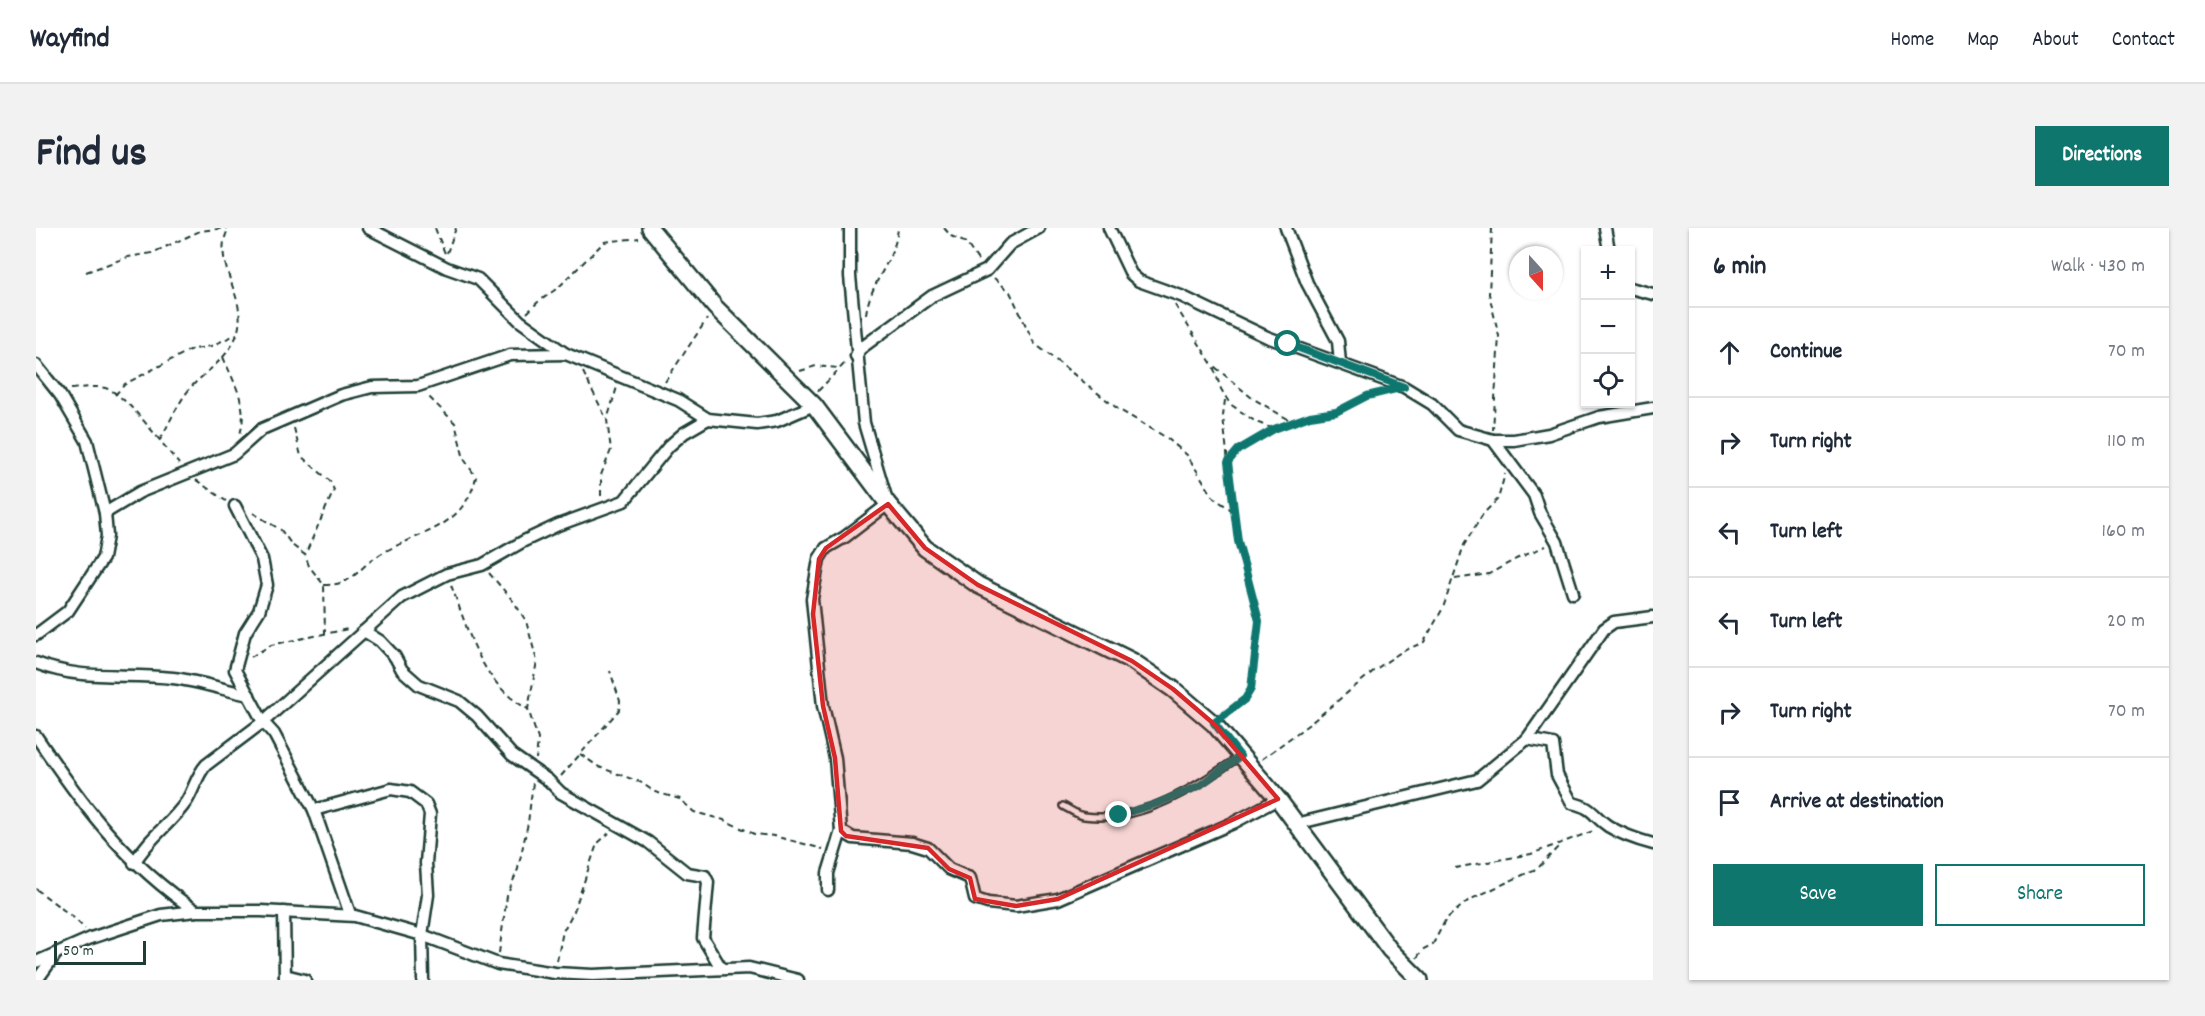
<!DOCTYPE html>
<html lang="en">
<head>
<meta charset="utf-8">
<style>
  body { margin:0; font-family:Dekko,sans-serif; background:#f2f2f3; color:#1f2937 }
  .controls { position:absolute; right:18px; top:18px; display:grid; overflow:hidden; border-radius:0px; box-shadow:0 2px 4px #0004 }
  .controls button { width:54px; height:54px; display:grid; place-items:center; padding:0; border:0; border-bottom:2px solid #e0e1e3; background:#fff; color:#1f2937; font:30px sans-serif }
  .compass { position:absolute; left:1473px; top:18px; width:54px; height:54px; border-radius:50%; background:#fff; box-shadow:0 2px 4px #0004; rotate:159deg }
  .scale { position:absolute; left:18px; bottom:15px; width:92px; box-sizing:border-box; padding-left:6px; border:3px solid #1f3d34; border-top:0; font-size:16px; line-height:21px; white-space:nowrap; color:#1f3d34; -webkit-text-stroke:4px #fff; paint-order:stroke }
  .stop { position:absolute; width:18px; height:18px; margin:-14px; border:4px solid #0f766e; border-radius:50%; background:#fff }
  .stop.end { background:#0f766e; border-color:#fff; box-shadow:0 2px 6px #0008 }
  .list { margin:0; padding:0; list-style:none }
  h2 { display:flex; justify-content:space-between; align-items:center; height:78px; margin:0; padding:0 24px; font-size:26px }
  h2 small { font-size:20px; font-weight:400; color:#747a83 }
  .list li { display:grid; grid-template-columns:39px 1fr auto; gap:18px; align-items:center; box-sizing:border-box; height:90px; padding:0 24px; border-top:2px solid #e0e1e3 }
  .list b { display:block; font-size:22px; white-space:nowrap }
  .list em { font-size:20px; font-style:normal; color:#747a83 }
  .actions { display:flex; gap:12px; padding:18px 24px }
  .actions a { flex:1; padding:14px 0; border:2px solid #0f766e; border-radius:0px; text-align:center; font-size:21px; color:#0f766e }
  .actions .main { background:#0f766e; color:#fff }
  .icon { flex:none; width:33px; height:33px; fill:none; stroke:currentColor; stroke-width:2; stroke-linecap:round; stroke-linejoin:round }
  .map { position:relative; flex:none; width:1617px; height:752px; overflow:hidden; border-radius:0px }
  header { display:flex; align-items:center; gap:36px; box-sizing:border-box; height:84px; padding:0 30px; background:#fff; border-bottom:2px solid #e0e1e3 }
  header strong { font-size:28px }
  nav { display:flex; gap:33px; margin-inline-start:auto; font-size:21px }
  .intro { display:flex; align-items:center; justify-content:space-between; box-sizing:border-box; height:144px; padding:0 36px }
  h1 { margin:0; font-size:42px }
  .button { padding:15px 27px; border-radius:0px; background:#0f766e; color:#fff; font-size:21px; font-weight:700 }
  main { display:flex; gap:36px; padding:0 36px }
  aside { flex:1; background:#fff; border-radius:0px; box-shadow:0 2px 4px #0004 }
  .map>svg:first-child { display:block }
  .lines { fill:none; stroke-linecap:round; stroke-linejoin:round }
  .lane-casing { stroke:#1f3d34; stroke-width:10 }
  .street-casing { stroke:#1f3d34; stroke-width:15 }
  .secondary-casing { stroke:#1f3d34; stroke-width:20 }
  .path { stroke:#1f3d34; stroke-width:2; stroke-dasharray:6 4.5; stroke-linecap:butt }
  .lane { stroke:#fff; stroke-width:5 }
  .street { stroke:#fff; stroke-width:10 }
  .secondary { stroke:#fff; stroke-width:15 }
  .route { stroke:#0f766e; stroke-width:8 }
  .marked { fill:#d62828; fill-opacity:0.2; stroke:#d62828; stroke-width:4.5; stroke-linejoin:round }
</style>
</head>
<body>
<header>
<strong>Wayfind</strong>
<nav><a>Home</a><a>Map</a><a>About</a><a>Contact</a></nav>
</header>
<div class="intro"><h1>Find us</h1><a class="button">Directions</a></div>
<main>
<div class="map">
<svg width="1617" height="752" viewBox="0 0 1617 752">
  <rect width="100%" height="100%" fill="#fff"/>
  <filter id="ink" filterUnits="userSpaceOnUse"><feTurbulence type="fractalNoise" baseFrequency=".0167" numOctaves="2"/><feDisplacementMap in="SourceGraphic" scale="12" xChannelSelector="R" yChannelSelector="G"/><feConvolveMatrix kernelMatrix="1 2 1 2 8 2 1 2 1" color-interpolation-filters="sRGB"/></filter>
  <g filter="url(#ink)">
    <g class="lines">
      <defs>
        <path id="lane" d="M1027 578C1033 581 1041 587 1048 588 1104 596 1160 559 1203 529"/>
        <g id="street">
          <path d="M332 0 411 40 442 51 484 93 530 126 642 172 672 191 721 196 741 193 778 177"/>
          <path d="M1073 0 1095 46 1103 53 1145 68 1231 109 1368 159 1396 176 1422 202 1457 212H1478L1513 206 1563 189 1617 180"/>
          <path d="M1250 0 1271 55 1302 113 1304 135"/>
          <path d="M1569 0 1573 22"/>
          <path d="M1594 60 1617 66"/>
          <path d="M820 128 824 121 896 68 951 42 974 16 1003 0"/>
          <path d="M0 137 24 167 51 213 69 285 71 308 67 330 32 383 0 407"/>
          <path d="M1457 212 1498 267 1504 285 1521 314 1537 365"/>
          <path d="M199 278 226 331 231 357 223 383 209 405 199 442 227 494 238 506 278 582 314 686"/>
          <path d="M69 285 104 264 198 226 226 201 305 167 336 159 382 158 474 127 530 126"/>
          <path d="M328 403 344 413 359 429 366 442 383 457 423 473 441 488 476 527 512 552 525 565 612 614 651 645 669 648 672 654 667 710 685 740"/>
          <path d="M0 435C48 454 88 444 137 450 162 453 188 462 213 467"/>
          <path d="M0 508C47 578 89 635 160 683"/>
          <path d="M1491 511 1517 516 1521 547 1536 575C1558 580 1556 587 1572 598 1585 606 1602 612 1617 616"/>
          <path d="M278 582 355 561 374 564 390 576 394 586 390 635 392 667 386 707 387 752"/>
          <path d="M1260 596 1441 552 1491 511 1568 401 1578 394 1617 389"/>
          <path d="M805 603 817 610 876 615 892 620 913 641 934 650 939 671 952 675 980 678 1022 671 1197 595 1242 571"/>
          <path d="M98 635C114 608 135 596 150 574 158 562 160 548 170 537L227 494 366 369 411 346 446 337 488 313 522 297 588 273 633 218 648 205 672 191"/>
          <path d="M792 662V645L805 603 799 530 787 478 776 371 783 331 790 320 809 309 852 276 828 195 814 48V0"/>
          <path d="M248 684 249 752"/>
          <path d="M0 734 55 710 125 687 160 683H225L319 688 386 707 462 736 519 745 557 747 713 740 762 752"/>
          <path d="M249 747 269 752"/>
          <path d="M1 752 19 727"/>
        </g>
        <path id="secondary" d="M614 0 679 79 778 177 852 276 889 320 942 357 1096 433 1137 461 1178 496 1242 571 1354 722 1384 752"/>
      </defs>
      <!-- lane casing -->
      <use href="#lane" class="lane-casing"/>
      <!-- street casing -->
      <use href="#street" class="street-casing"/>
      <!-- secondary casing -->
      <use href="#secondary" class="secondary-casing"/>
      <!-- path -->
      <g class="path">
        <path d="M399 0 410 28"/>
        <path d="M908 0 915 8 930 15 944 35"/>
        <path d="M1456 0 1453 66 1463 108 1457 202"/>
        <path d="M411 25 420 0"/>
        <path d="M50 44 92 29 116 25 164 3 191 0"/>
        <path d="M958 50 974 64 998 115 1082 181 1131 210 1151 227 1178 270 1197 283"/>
        <path d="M1139 77 1177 138 1185 161 1194 176 1220 194 1238 201 1274 188 1300 184 1331 168 1348 164"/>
        <path d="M491 85 502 74 523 59 568 14 603 10"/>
        <path d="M830 86C834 54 859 33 862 0"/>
        <path d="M187 129C198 155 213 178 204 206"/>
        <path d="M1179 139 1216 170 1257 194"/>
        <path d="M764 143 780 138 802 140"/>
        <path d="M547 144 570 190"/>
        <path d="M629 154 671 91"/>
        <path d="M35 161C46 160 61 157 72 161 92 169 128 218 143 236"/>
        <path d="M782 163 811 133"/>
        <path d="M79 167 89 156 154 122 175 118 201 106"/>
        <path d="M1189 172 1187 188 1192 235"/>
        <path d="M258 200 265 228 294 253 298 262 269 327"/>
        <path d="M124 212C134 194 143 172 157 157 173 141 194 128 201 106 214 69 173 35 193 0"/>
        <path d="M160 252 190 273"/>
        <path d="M565 268V247L575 222 571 192 581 159"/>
        <path d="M217 285 245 302 256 317 269 327 273 338 288 357 289 405"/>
        <path d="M453 345 478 374 490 393 501 433 492 481 502 511 500 531"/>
        <path d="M1419 351 1453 346 1480 331 1510 318"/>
        <path d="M288 357C319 357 320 341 343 327 380 304 428 302 440 249L428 231 419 195 391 167"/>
        <path d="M415 357C433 403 444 455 492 481"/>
        <path d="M215 429 235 417 312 401"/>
        <path d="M1187 488 1209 471 1216 461 1223 393 1202 313 1192 235 1202 222 1238 201"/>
        <path d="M544 526 563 539 604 554 619 564 644 571 658 584 688 592 718 606 738 608 787 621"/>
        <path d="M1226 531 1276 494 1340 441 1365 424 1388 414 1407 380 1428 317 1447 286 1462 271 1469 246"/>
        <path d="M525 548 583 482 584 473 574 443"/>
        <path d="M1419 640 1495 626 1560 602"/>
        <path d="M0 661 38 690 49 701"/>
        <path d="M463 725 471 668 482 641 492 595 497 554"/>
        <path d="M1381 730 1386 722 1397 716 1410 691 1433 672 1502 640 1524 617"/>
        <path d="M521 733 527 703 538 683 561 616 573 605"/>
      </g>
      <!-- lane -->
      <use href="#lane" class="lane"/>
      <!-- street -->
      <use href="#street" class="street"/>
      <!-- secondary -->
      <use href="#secondary" class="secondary"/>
    </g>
  </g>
  <g class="lines" filter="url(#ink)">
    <!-- route -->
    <path class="route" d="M1083 587 1120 576 1163 558 1204 528 1178 495 1209 471 1215 461 1223 393 1202 313 1192 234 1202 222 1238 201 1274 188 1300 184 1331 168 1368 159 1252 116"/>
  </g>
  <!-- marked area -->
  <path class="marked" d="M852 276 889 320 942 357 1096 433 1137 461 1178 496 1242 571 1022 671 980 678 939 671 934 650 913 641 892 620 810 608 805 603 799 530 787 478 777 386 783 331 790 320Z"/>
</svg>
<div class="controls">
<button>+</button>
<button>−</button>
<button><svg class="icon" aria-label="locate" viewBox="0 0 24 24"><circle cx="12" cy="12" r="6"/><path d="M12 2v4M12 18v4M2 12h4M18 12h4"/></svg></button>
</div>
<svg class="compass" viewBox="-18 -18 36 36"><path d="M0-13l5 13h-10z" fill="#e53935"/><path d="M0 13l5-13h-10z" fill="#747a83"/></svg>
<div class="scale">50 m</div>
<div class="stop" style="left:1252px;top:116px"></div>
<div class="stop end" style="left:1083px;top:587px"></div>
</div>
<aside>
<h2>6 min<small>Walk · 430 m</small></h2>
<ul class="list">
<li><svg class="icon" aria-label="ahead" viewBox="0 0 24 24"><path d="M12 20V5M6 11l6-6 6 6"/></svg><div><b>Continue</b></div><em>70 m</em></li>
<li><svg class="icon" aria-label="right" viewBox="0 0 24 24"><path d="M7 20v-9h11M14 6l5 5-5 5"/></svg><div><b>Turn right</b></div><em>110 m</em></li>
<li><svg class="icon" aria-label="left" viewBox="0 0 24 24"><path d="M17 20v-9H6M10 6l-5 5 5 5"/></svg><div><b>Turn left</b></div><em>160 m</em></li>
<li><svg class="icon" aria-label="left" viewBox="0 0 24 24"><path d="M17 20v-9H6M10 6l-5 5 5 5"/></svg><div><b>Turn left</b></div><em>20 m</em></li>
<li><svg class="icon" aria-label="right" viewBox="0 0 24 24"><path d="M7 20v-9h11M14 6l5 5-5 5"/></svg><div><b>Turn right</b></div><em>70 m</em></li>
<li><svg class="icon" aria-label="arrive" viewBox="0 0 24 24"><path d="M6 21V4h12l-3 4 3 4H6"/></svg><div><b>Arrive at destination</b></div></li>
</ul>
<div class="actions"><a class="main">Save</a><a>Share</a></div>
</aside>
</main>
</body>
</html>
